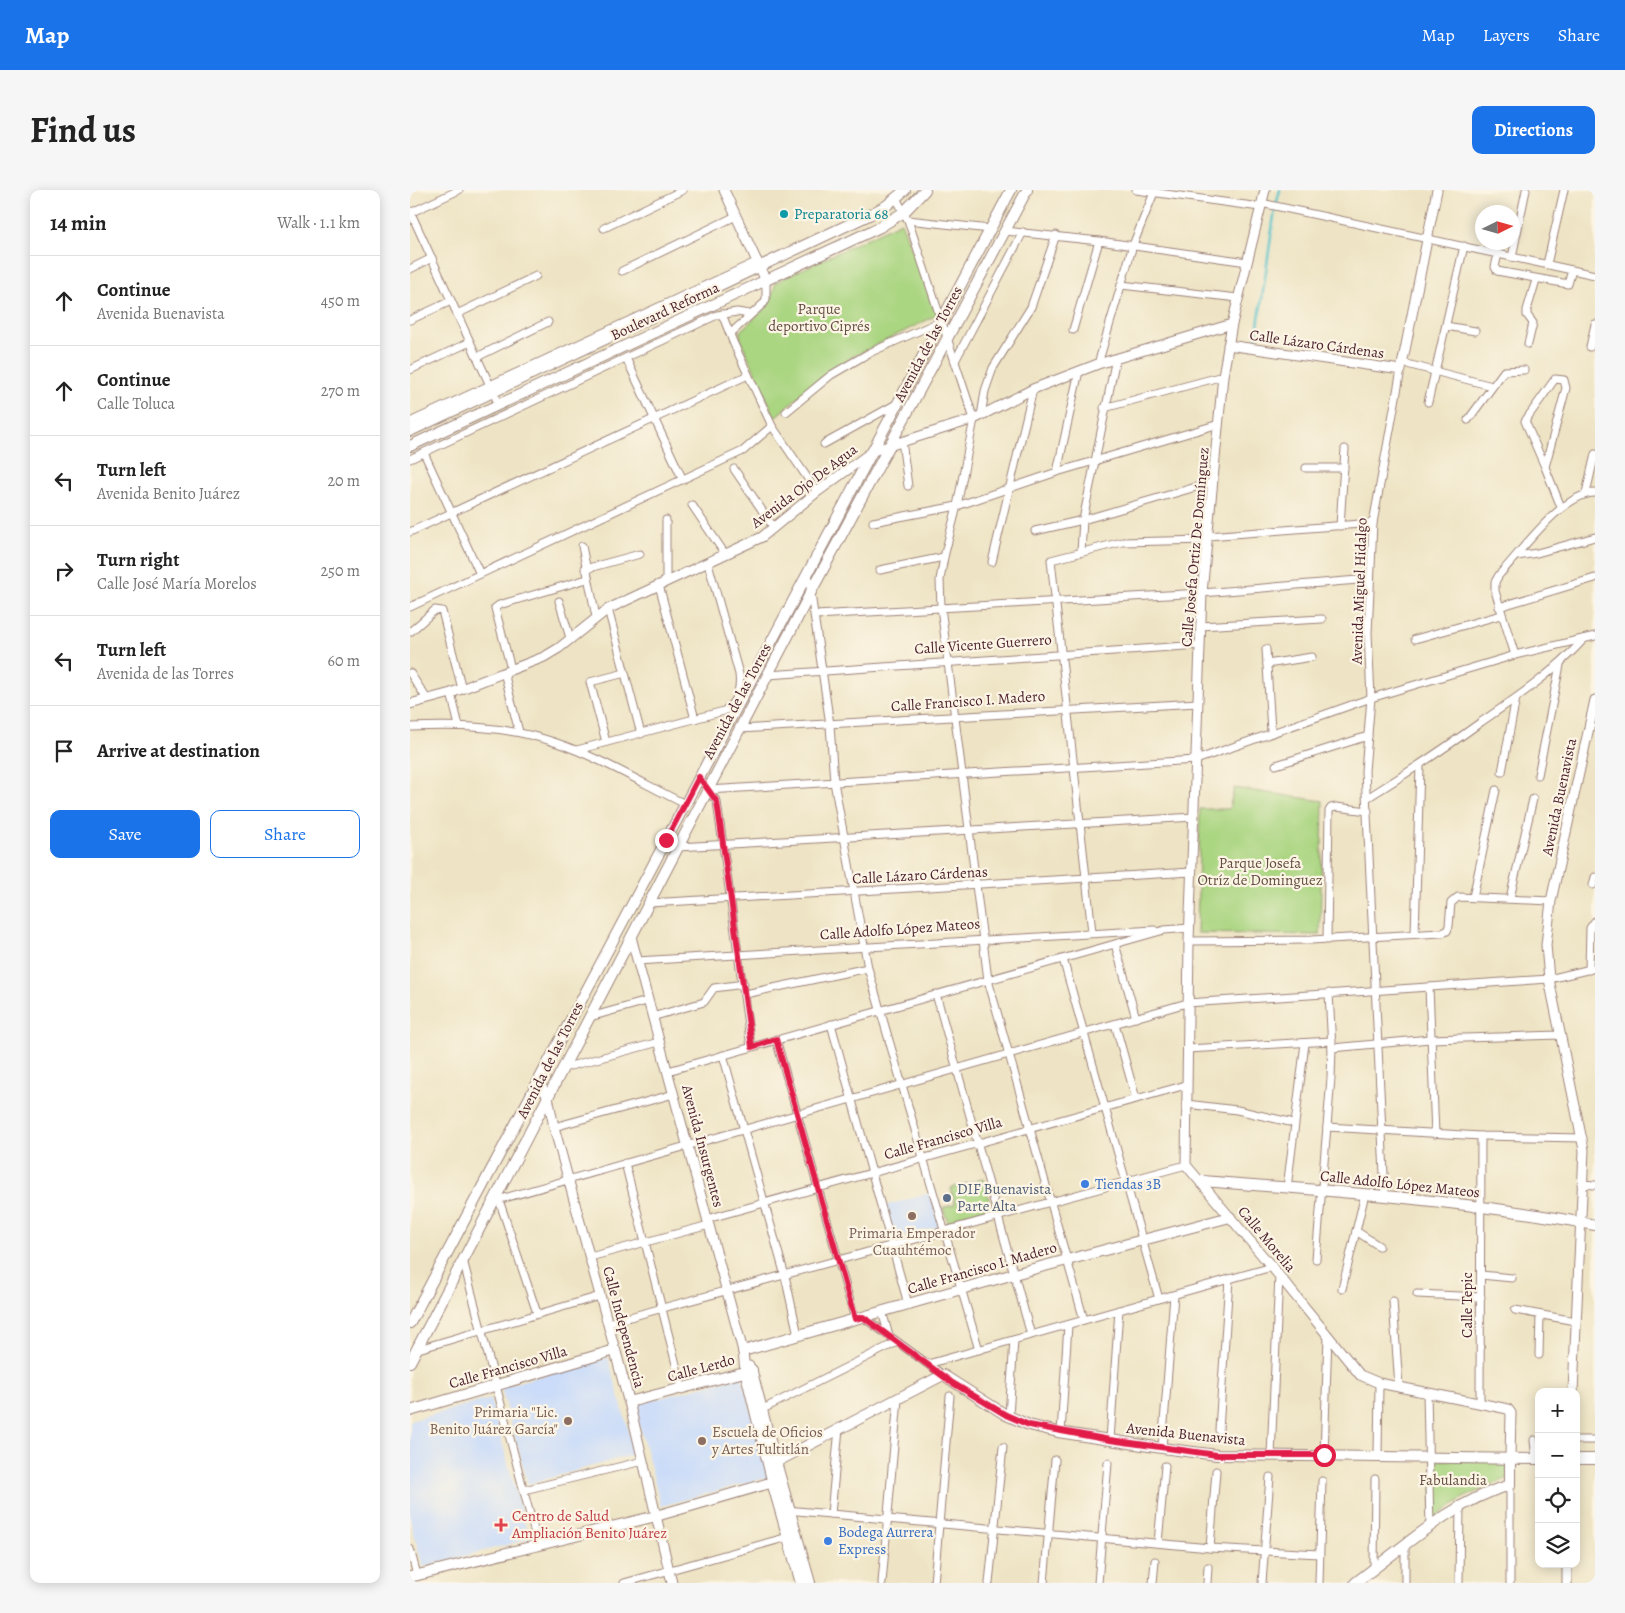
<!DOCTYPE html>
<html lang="en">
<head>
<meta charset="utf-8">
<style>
  body { margin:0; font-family:Alegreya,serif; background:#f6f6f6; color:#222 }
  .controls { position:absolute; right:15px; bottom:15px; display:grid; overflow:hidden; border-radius:10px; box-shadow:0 2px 12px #0003 }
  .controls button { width:45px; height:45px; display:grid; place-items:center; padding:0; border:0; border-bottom:1px solid #e0e0e0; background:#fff; color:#222; font:25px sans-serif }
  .compass { position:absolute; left:1065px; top:15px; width:45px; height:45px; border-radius:50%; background:#fff; box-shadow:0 2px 12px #0003; rotate:85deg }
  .stop { position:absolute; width:15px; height:15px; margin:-11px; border:4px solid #e11d48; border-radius:50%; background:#fff }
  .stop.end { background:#e11d48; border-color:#fff; box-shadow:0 1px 5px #0008 }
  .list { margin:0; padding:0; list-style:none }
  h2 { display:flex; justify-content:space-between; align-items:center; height:65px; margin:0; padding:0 20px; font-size:21px }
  h2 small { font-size:16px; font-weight:400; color:#767676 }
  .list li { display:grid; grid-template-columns:32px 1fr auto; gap:15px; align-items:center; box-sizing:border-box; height:90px; padding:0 20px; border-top:1px solid #e0e0e0 }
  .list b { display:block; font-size:19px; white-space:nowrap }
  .list p { margin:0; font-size:16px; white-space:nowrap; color:#767676 }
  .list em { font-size:16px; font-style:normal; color:#767676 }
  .actions { display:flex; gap:10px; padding:15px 20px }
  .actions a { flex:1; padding:11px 0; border:1px solid #1a73e8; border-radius:10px; text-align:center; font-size:18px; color:#1a73e8 }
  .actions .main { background:#1a73e8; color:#fff }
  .icon { flex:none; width:28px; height:28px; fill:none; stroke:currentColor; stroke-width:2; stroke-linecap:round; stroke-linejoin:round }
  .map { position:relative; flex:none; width:1185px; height:1393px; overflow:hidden; border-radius:10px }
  header { display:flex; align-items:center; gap:30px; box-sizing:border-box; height:70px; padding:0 25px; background:#1a73e8; color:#fff }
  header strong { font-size:24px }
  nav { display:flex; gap:28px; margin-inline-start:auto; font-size:18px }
  .intro { display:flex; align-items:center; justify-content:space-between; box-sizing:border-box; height:120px; padding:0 30px }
  h1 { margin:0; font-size:35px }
  .button { padding:12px 22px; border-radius:10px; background:#1a73e8; color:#fff; font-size:18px; font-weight:700 }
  main { display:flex; gap:30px; padding:0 30px }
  aside { flex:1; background:#fff; border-radius:10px; box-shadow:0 2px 12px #0003 }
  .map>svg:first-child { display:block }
  .built { fill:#cadcf9 }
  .green { fill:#aad581; stroke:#7a7a56 }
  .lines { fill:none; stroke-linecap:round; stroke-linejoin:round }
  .stream { stroke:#56c3cb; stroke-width:2.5 }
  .minor-casing { stroke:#9c8278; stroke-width:9 }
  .tertiary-casing { stroke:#9c8278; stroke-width:11 }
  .secondary-casing { stroke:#9c8278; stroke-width:12 }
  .minor { stroke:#fff; stroke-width:7 }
  .tertiary { stroke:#fff; stroke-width:9 }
  .secondary { stroke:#fff; stroke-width:10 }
  .route { stroke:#e11d48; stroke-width:6 }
  .culture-dot { fill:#0f9aa8; stroke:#fcf5e5; stroke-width:2 }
  .shop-dot { fill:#3f7fe0; stroke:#fcf5e5; stroke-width:2 }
  .service-dot { fill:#5c6f8a; stroke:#fcf5e5; stroke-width:2 }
  .education-dot { fill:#8d6e63; stroke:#fcf5e5; stroke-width:2 }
  .health-dot { fill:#e0444e; stroke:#fcf5e5; stroke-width:2 }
  .labels { text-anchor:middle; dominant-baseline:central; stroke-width:4.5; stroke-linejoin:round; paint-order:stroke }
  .culture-label { font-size:15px; fill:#0d838f; stroke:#fcf5e5; text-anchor:start }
  .park-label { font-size:15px; fill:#624c40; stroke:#fcf5e5 }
  .street-label { font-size:15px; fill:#4a1f2b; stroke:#fcf5e5 }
  .shop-label { font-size:15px; fill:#366cbe; stroke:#fcf5e5; text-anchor:start }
  .service-label { font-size:15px; fill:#4e5e75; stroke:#fcf5e5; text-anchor:start }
  .education-label { font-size:15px; fill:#785e54; stroke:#fcf5e5 }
  .health-label { font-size:15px; fill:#be3a42; stroke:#fcf5e5; text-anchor:start }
</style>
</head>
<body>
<header>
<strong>Map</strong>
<nav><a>Map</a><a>Layers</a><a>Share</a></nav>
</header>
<div class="intro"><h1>Find us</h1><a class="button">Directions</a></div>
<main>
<aside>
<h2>14 min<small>Walk · 1.1 km</small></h2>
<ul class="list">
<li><svg class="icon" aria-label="ahead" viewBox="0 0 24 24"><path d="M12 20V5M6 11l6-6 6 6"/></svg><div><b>Continue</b><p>Avenida Buenavista</p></div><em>450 m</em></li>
<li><svg class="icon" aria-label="ahead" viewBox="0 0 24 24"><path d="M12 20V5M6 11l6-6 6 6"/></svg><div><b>Continue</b><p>Calle Toluca</p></div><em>270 m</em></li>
<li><svg class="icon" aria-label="left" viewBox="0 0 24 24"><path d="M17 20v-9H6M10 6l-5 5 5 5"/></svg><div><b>Turn left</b><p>Avenida Benito Juárez</p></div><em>20 m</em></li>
<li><svg class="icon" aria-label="right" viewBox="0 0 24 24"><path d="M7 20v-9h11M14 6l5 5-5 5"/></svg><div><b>Turn right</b><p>Calle José María Morelos</p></div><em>250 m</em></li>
<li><svg class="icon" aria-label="left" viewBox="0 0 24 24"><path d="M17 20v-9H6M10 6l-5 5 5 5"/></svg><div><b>Turn left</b><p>Avenida de las Torres</p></div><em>60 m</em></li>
<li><svg class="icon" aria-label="arrive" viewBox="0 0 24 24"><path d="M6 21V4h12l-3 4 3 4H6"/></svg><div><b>Arrive at destination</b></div></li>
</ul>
<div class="actions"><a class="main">Save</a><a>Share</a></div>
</aside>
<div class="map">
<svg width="1185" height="1393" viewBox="0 0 1185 1393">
  <rect width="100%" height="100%" fill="#fcf5e5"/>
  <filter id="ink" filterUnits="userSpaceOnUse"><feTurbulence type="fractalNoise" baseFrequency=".02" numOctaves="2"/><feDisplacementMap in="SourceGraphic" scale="10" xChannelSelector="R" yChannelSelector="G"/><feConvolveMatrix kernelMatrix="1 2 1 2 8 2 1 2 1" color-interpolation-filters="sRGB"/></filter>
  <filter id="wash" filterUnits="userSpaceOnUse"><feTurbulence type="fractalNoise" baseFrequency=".0096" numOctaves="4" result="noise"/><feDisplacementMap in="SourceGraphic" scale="20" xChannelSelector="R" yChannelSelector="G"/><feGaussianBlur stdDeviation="1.12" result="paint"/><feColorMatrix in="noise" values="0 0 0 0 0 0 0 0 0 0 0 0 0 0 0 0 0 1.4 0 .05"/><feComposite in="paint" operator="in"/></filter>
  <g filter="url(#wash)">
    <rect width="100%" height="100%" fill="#eee4c5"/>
    <!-- built -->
    <g class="built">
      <path d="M521 1003 530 1036 484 1048 475 1016Z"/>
      <path d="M198 1167 225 1264 118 1294 91 1197Z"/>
      <path d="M332 1186 359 1287 251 1316 224 1215Z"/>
      <path d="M80 1209 119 1349 13 1377 0 1328V1231Z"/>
    </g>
    <!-- green -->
    <g class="green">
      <path d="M491 32 527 125 442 167 414 185 365 227 330 148V141L359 115 366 92Z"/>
      <path d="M824 598 913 611 910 745 787 743 790 619H819Z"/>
      <path d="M573 989 582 1021 539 1034 533 1018 545 1014 541 998Z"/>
      <path d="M1023 1270H1098V1288L1053 1308 1022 1330Z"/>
    </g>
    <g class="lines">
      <!-- stream -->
      <path class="stream" d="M846 150 865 19 870 0"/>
    </g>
  </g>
  <g filter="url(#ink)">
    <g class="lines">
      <defs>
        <g id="minor">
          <path d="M726 0 850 17"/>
          <path d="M486 8 498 30 564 229 547 316 534 367 530 390 531 417 578 790 674 1130"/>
          <path d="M851 13 1185 85"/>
          <path d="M0 21 89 215"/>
          <path d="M0 23 49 0"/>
          <path d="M498 30 580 39"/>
          <path d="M194 38 273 0"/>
          <path d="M596 41 689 51 837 72"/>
          <path d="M1088 64 1085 77 1087 81 1158 94 1162 80"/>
          <path d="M1102 67 1116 0"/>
          <path d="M1137 74 1154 0"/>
          <path d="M0 79 22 68"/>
          <path d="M212 81 326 26"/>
          <path d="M711 95 828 108"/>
          <path d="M47 124 126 86"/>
          <path d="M312 124 323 152 362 236 407 302"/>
          <path d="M0 130 41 111"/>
          <path d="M1036 136 1065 141"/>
          <path d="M663 140 689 51"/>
          <path d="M321 143 354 113 356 109V91"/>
          <path d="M1118 154 1123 133 1117 125V120L1126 90"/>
          <path d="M1180 157 1185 134"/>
          <path d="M67 167 138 132"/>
          <path d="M216 168 273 290"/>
          <path d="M545 171 613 42"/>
          <path d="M993 173 1082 196"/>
          <path d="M688 174 723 55 745 0"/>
          <path d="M0 180 60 152"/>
          <path d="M1018 212 1054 56"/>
          <path d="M694 218 813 186"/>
          <path d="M376 222 421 185 459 163 531 131"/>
          <path d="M571 226 575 201 583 178 621 117 646 45"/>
          <path d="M1058 230 1094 181 1114 180"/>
          <path d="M0 232 348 71"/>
          <path d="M492 251 498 296"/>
          <path d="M414 254 488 213"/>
          <path d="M14 263 70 384"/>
          <path d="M0 269 307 125 327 122 339 124"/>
          <path d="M1135 277 1115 231 1145 189 1154 190 1156 198 1135 277 1151 317"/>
          <path d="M896 278H934"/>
          <path d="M324 279 364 338"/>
          <path d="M647 282 669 181"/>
          <path d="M1176 303 1185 264"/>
          <path d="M282 315 315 364"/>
          <path d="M256 330V390"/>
          <path d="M463 332 547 316 647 282 809 234"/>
          <path d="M930 336 935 259"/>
          <path d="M625 341 673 330 803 292"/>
          <path d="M0 342 338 185"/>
          <path d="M798 346 963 333"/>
          <path d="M172 356 186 427"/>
          <path d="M671 362 673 330 706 168"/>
          <path d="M1107 366 1127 363 1185 347"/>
          <path d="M582 372 623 199"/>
          <path d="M175 379 230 364"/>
          <path d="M470 380 534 367"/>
          <path d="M398 383 420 535 424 592 458 778 569 1160"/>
          <path d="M249 395 285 529"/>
          <path d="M149 411 160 448"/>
          <path d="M0 417 333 261 362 236"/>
          <path d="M1089 417 1185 388"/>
          <path d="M198 419 231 544"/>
          <path d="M406 425 792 403 960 389"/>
          <path d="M791 436 912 429"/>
          <path d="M0 442 25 420 32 421 52 499"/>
          <path d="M1005 449 1091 425"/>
          <path d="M856 459 861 541"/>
          <path d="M1105 465 1085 401V392L1089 385C1111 362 1152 303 1185 303"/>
          <path d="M857 474 902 467"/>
          <path d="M101 479 85 418 89 415 177 389"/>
          <path d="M94 482 109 542"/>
          <path d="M0 483 17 509"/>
          <path d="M358 485 790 455"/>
          <path d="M41 503 49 536"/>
          <path d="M0 537C48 535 97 536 144 552 189 567 232 593 275 614"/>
          <path d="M330 539 788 513"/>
          <path d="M196 552 180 492 215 483"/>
          <path d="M167 560 314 521C327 512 331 499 329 484L298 373"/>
          <path d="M866 575 958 546"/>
          <path d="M1092 582 1106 508"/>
          <path d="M1128 585 1150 475"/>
          <path d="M289 587 307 612 341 857"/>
          <path d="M298 600 786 570 961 508 1105 465 1185 446"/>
          <path d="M957 608C996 584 1034 559 1071 532 1108 507 1144 482 1174 449"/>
          <path d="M268 657 785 627"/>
          <path d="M1183 695 1185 687"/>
          <path d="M1063 707 1086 600"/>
          <path d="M1100 708 1123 609"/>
          <path d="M239 713 782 682"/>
          <path d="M682 742 641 370 712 352 797 350"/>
          <path d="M1005 744 1010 576"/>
          <path d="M917 750 919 621 921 618 926 617 958 621"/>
          <path d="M779 751 901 750 1032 743 1037 741 1039 736 1041 713 1048 707 1141 711"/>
          <path d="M705 754 726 828"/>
          <path d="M653 769 749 1109"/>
          <path d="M227 771 744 740"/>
          <path d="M1179 780 1180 738 1185 731"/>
          <path d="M1019 797 1025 944"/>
          <path d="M335 804 458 778"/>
          <path d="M526 804 621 1145"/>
          <path d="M180 827 237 811"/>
          <path d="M242 827 294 812 304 798 334 794"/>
          <path d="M421 834 498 1114"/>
          <path d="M705 834 726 909"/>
          <path d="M366 849 445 1129"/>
          <path d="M922 858 1020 849 1151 845"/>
          <path d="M777 859 922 851"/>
          <path d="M313 865 375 1086 388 1145"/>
          <path d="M153 878 249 852"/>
          <path d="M258 881 754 740 780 738"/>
          <path d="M776 914 827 920 884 933"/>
          <path d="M144 937 264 904"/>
          <path d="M917 937 1071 946 1173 948"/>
          <path d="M215 973 272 1198"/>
          <path d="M1171 994 1185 995"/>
          <path d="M877 998 895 853"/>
          <path d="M975 1006 955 581 961 508 958 443 963 333 991 180"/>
          <path d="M89 1010 127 1123"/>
          <path d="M84 1011 777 813 1139 789 1185 778"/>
          <path d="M297 1029 776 895"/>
          <path d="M946 1041 969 1056"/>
          <path d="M180 1067 299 1035"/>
          <path d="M906 1069 921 888 922 858 919 803"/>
          <path d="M53 1070 128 1355"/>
          <path d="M1071 1085 1102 1088"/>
          <path d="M932 1099 955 1004"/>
          <path d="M1007 1104 1071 1107"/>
          <path d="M983 1111 989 1197"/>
          <path d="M1105 1120 1165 1131"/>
          <path d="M472 1121 479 1146"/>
          <path d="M453 1127 533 1185"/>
          <path d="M198 1133 776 975"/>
          <path d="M5 1160 190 1106"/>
          <path d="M1129 1165 1130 1125"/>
          <path d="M518 1174 862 1077"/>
          <path d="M1017 1202 1020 1338"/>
          <path d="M1070 1213 1071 946"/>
          <path d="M351 1220 487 1152"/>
          <path d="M599 1226 604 1150"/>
          <path d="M809 1240 819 1089"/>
          <path d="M651 1243 658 1135"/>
          <path d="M700 1250 709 1120"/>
          <path d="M1124 1250 1126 1269"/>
          <path d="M1166 1250H1185"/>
          <path d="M752 1258 764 1105"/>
          <path d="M914 1265 918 1146"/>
          <path d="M861 1266 869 1085"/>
          <path d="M968 1266 969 1193"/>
          <path d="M114 1300 233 1271"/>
          <path d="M376 1320 800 1358 909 1364"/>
          <path d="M421 1324 429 1238"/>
          <path d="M748 1353 755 1276"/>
          <path d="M800 1358 806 1281"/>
          <path d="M0 1359 7 1385"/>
          <path d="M964 1379 965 1289"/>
          <path d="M214 1393 378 1347"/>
          <path d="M472 1393 488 1209"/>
          <path d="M524 1393 540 1206"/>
          <path d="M579 1393 593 1257"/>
          <path d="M634 1393 645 1270"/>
          <path d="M688 1393 698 1273"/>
          <path d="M743 1393 745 1371"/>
          <path d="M797 1393 798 1377"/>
          <path d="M852 1393 860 1287"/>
          <path d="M909 1393 912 1291"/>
          <path d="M995 1393V1356"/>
          <path d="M1049 1393 1050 1315"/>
          <path d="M1100 1393V1295"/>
        </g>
        <g id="tertiary">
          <path d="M314 0 356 91"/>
          <path d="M855 0 822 134 813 186 792 403 779 751 776 975 862 1077 950 1185 969 1193 1098 1219 1101 1223 1100 1268"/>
          <path d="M818 155 991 180 1027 0"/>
          <path d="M0 514 41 503 134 467 149 458 198 419 352 347 407 302 463 261 564 229 623 199 688 174 822 134"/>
          <path d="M221 747 333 1161 335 1182 362 1292"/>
          <path d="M128 891 138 907 144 937 205 1160"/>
          <path d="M339 1176 342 1180 366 1272"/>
          <path d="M1163 1202 1174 960 1139 789 1136 755 1141 711 1185 510"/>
          <path d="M219 1212 262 1393"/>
          <path d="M1157 1393V1374"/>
        </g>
        <g id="secondary">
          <path d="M0 241 459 25 476 16 495 0"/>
          <path d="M0 256 470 37 494 22 515 0"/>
          <path d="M791 991C922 1001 1055 1010 1185 1035"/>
          <path d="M0 1133 601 0"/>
          <path d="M333 1161 604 1084 820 1027"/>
          <path d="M0 1172 402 400 617 0"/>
          <path d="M0 1221 205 1160 219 1212 342 1180"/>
          <path d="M1166 1269H1185"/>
          <path d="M362 1292 391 1393"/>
          <path d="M0 1387 246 1326 370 1290"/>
          <path d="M400 1393 366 1272 533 1185 596 1225 619 1235 648 1242 752 1258 807 1265 1129 1269"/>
          <path d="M945 1393C994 1357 1041 1312 1100 1295V1268"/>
        </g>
      </defs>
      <!-- minor casing -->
      <use href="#minor" class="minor-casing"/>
      <!-- tertiary casing -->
      <use href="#tertiary" class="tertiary-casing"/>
      <!-- secondary casing -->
      <use href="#secondary" class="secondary-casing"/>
      <!-- minor -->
      <use href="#minor" class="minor"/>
      <!-- tertiary -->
      <use href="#tertiary" class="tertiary"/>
      <!-- secondary -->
      <use href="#secondary" class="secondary"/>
    </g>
  </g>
  <g class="lines" filter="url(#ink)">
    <!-- route -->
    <path class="route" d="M256 650 289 587 307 612 342 857 366 849 445 1129 453 1127 541 1192 596 1225 619 1235 700 1250 807 1265H914"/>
  </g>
  <!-- markers -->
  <circle class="culture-dot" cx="374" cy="24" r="5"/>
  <g class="shop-dot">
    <circle cx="675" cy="994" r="5"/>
    <circle cx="418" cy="1351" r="5"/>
  </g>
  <circle class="service-dot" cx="537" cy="1008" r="5"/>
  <g class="education-dot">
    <circle cx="502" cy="1026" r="5"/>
    <circle cx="158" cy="1231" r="5"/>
    <circle cx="292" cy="1251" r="5"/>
  </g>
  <path class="health-dot" d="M88.5 1327.5h5v5h5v5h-5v5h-5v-5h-5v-5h5z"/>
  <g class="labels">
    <!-- culture labels -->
    <g class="culture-label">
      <text x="384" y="24">Preparatoria 68</text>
    </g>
    <!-- park labels -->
    <g class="park-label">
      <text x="409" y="119">Parque<tspan x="409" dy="17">deportivo Ciprés</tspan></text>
      <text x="850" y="673">Parque Josefa<tspan x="850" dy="17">Otríz de Dominguez</tspan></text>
      <text x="1043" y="1290">Fabulandia</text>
    </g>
    <!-- street labels -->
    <g class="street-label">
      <text transform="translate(255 121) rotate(-25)">Boulevard Reforma</text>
      <text transform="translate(518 154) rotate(-62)">Avenida de las Torres</text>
      <text transform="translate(907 154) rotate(8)">Calle Lázaro Cárdenas</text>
      <text transform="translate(394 296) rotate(-37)">Avenida Ojo De Agua</text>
      <text transform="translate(785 357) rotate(-85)">Calle Josefa Ortiz De Domínguez</text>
      <text transform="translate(949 401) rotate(-88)">Avenida Miguel Hidalgo</text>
      <text transform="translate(573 454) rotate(-4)">Calle Vicente Guerrero</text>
      <text transform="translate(327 511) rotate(-62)">Avenida de las Torres</text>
      <text transform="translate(558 511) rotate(-4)">Calle Francisco I. Madero</text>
      <text transform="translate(1149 607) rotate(-78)">Avenida Buenavista</text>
      <text transform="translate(510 685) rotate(-3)">Calle Lázaro Cárdenas</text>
      <text transform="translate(490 739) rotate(-4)">Calle Adolfo López Mateos</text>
      <text transform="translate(140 870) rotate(-63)">Avenida de las Torres</text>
      <text transform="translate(533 948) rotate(-16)">Calle Francisco Villa</text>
      <text transform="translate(293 956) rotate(75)">Avenida Insurgentes</text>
      <text transform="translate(990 994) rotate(6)">Calle Adolfo López Mateos</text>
      <text transform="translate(857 1049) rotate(50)">Calle Morelia</text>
      <text transform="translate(572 1078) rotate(-16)">Calle Francisco I. Madero</text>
      <text transform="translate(1057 1115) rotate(-90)">Calle Tepic</text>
      <text transform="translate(214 1137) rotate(75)">Calle Independencia</text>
      <text transform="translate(98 1177) rotate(-16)">Calle Francisco Villa</text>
      <text transform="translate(291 1178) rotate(-15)">Calle Lerdo</text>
      <text transform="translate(776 1244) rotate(6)">Avenida Buenavista</text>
    </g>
    <!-- shop labels -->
    <g class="shop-label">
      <text x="685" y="994">Tiendas 3B</text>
      <text x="428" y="1342">Bodega Aurrera<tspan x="428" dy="17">Express</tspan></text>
    </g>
    <!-- service labels -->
    <g class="service-label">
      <text x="547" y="999">DIF Buenavista<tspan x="547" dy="17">Parte Alta</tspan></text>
    </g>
    <!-- education labels -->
    <g class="education-label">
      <text x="502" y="1043">Primaria Emperador<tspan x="502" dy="17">Cuauhtémoc</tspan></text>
      <text x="148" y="1222" text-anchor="end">Primaria "Lic.<tspan x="148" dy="17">Benito Juárez García"</tspan></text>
      <text x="302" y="1242" text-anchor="start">Escuela de Oficios<tspan x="302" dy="17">y Artes Tultitlán</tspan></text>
    </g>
    <!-- health labels -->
    <g class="health-label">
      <text x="102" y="1326">Centro de Salud<tspan x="102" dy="17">Ampliación Benito Juárez</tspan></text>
    </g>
  </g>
</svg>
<div class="controls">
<button>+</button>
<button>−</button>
<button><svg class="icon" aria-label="locate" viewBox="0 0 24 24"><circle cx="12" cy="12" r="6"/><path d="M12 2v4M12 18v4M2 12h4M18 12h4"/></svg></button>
<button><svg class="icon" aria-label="layers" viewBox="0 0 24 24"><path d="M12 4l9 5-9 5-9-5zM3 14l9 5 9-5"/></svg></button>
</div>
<svg class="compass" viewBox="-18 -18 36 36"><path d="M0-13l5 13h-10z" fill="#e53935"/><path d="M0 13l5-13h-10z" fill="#767676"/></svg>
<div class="stop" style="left:914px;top:1265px"></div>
<div class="stop end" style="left:256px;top:650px"></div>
</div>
</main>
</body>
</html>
